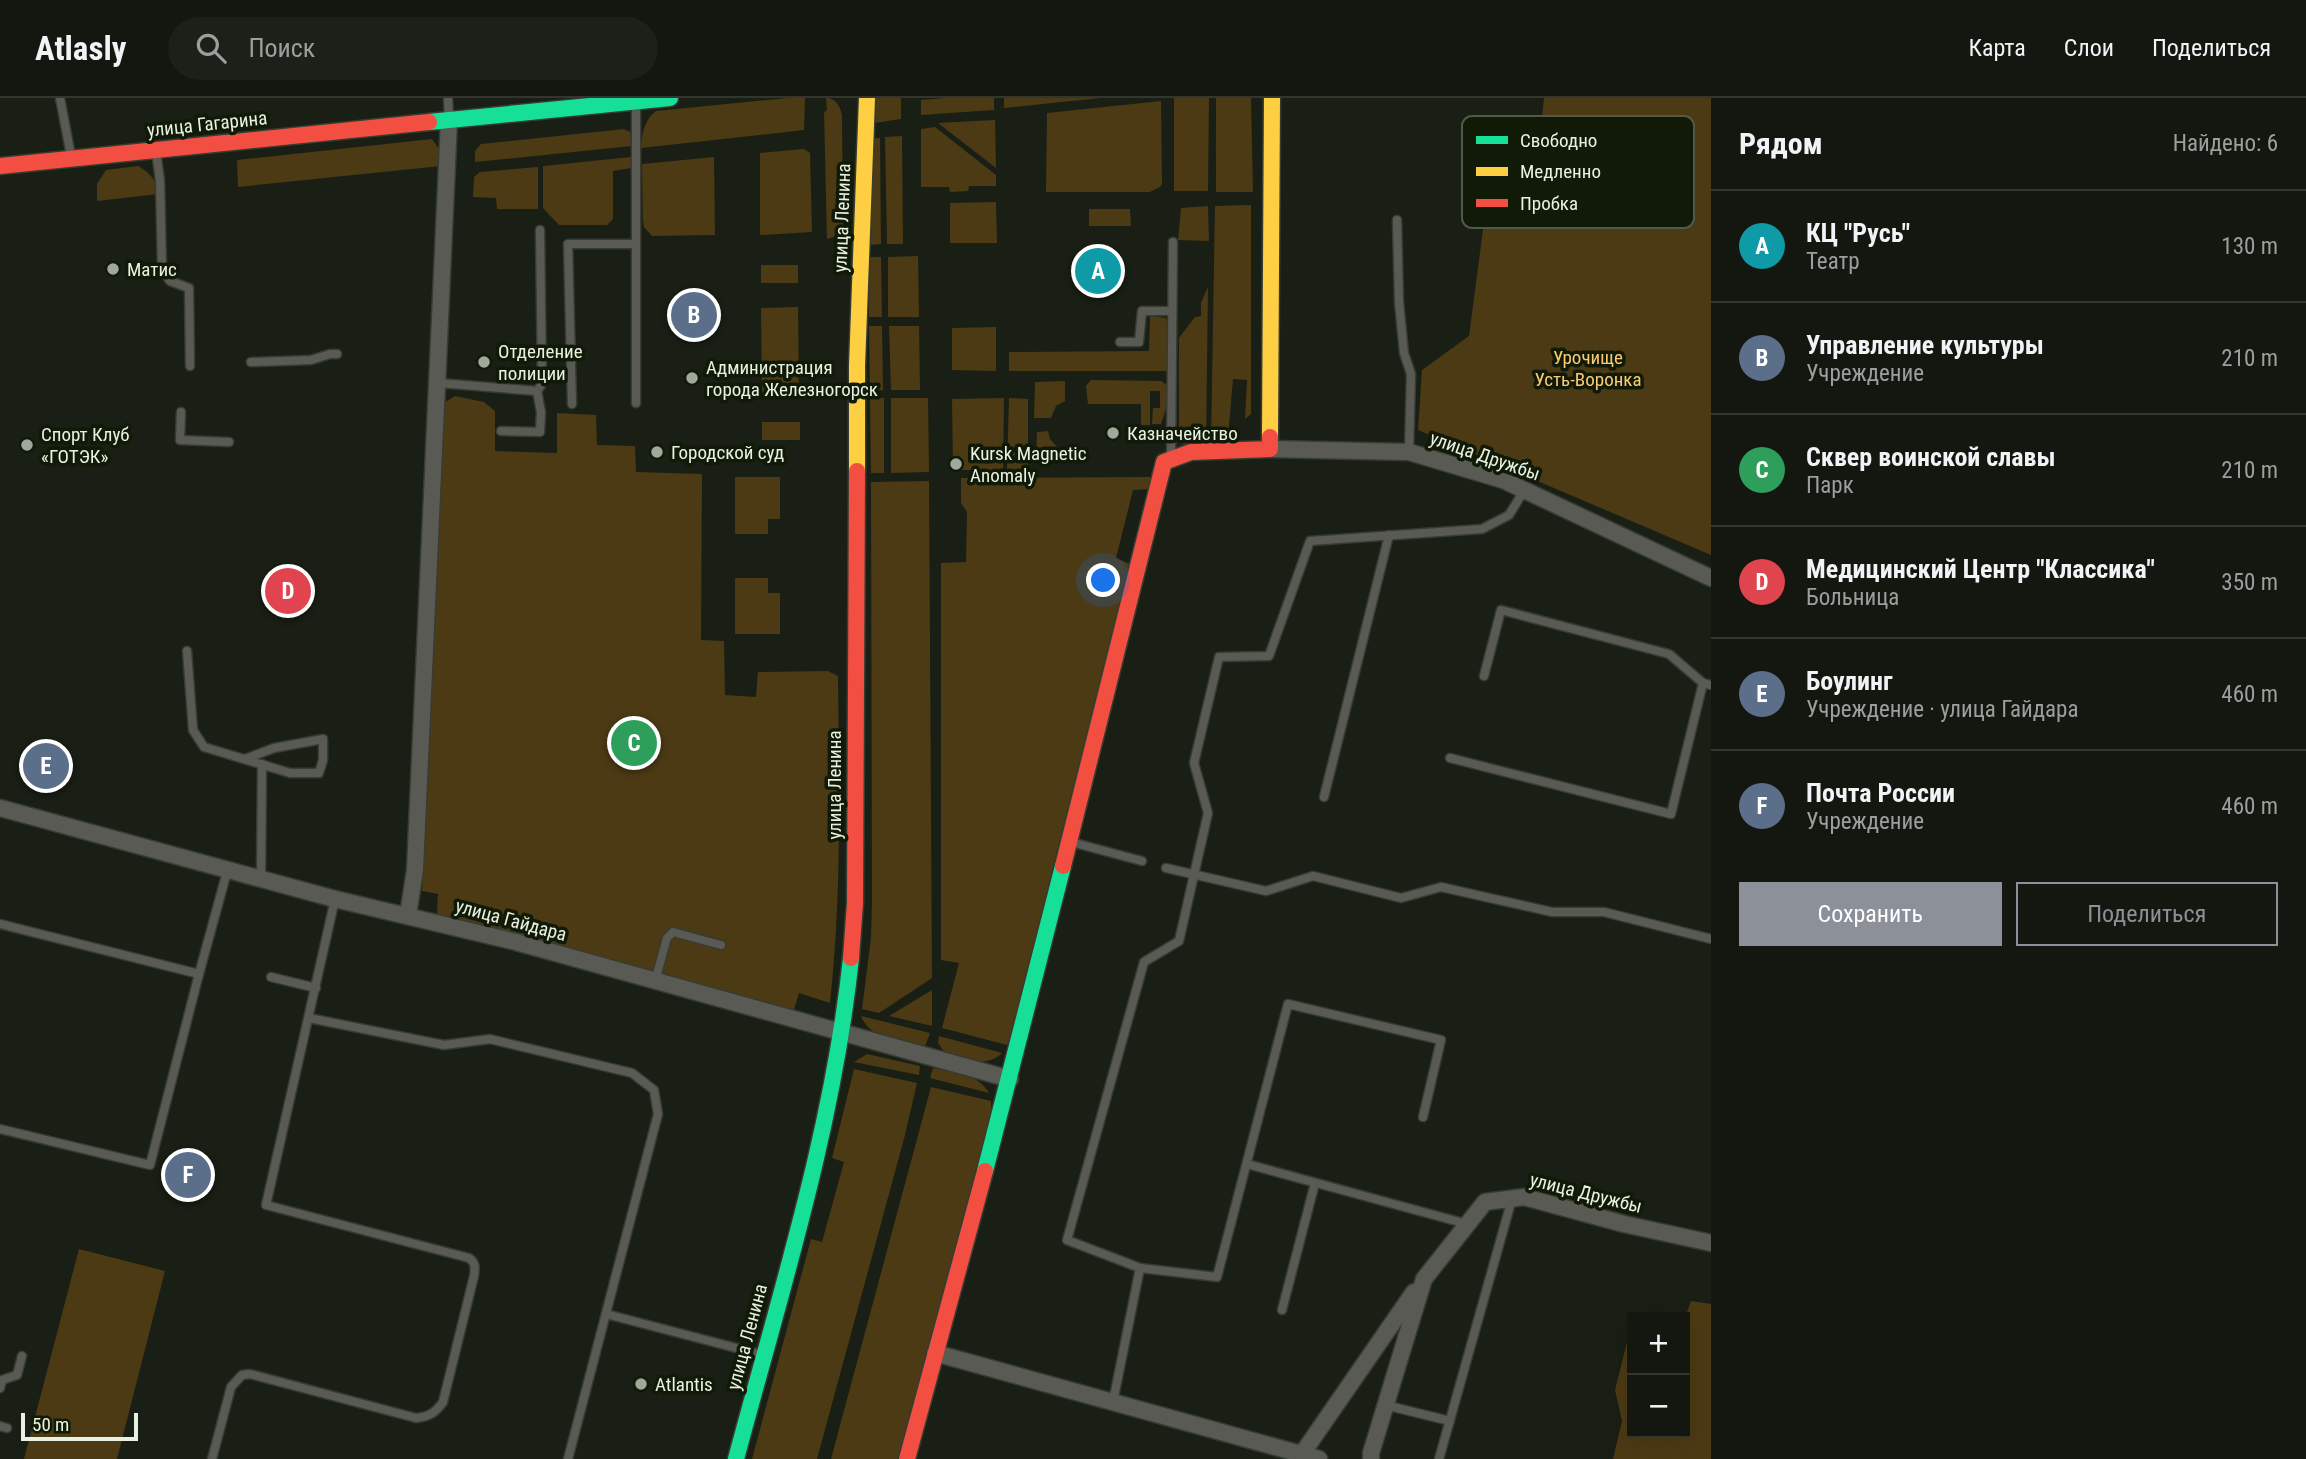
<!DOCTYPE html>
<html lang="ru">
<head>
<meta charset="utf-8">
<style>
  body { margin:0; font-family:"Roboto Condensed",sans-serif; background:#1c2018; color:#f1f3f6 }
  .controls { position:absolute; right:21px; bottom:21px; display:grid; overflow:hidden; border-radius:0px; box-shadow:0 7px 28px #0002 }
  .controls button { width:63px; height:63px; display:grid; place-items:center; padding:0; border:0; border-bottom:2px solid #32362f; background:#13170f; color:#f1f3f6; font:35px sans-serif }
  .scale { position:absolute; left:21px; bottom:18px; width:117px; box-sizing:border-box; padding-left:7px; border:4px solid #e9f1e3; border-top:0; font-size:19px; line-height:24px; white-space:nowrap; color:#e9f1e3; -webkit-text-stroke:5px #101a07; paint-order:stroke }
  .you { position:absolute; left:1104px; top:483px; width:24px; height:24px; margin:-18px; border:5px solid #fff; border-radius:50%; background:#1a73e8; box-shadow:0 0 0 10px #1a73e833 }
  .badge { display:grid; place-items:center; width:46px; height:46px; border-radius:50%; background:#8c9099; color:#fff; font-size:23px; font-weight:700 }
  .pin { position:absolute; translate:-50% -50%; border:4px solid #fff; box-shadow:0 2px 7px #0006 }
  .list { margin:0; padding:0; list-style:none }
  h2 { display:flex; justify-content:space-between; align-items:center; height:91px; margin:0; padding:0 28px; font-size:30px }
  h2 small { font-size:23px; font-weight:400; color:#9d9f9e }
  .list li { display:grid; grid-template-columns:46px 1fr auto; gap:21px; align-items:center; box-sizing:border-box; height:112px; padding:0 28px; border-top:2px solid #32362f }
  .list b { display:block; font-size:26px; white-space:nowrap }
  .list p { margin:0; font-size:23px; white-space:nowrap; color:#9d9f9e }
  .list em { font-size:23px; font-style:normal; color:#9d9f9e }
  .actions { display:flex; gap:14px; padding:21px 28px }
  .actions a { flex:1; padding:16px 0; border:2px solid #8c9099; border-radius:0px; text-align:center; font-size:24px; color:#8c9099 }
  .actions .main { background:#8c9099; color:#fff }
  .icon { flex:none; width:38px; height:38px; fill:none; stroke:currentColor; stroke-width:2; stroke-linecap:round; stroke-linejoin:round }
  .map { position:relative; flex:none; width:1711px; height:1361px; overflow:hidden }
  header { display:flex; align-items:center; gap:42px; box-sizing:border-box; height:98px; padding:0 35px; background:#13170f; border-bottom:2px solid #32362f }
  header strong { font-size:33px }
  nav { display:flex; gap:38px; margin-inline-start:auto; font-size:24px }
  .search { width:490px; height:63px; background:#1c2018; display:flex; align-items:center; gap:18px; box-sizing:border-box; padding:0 24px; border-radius:38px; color:#9d9f9e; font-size:26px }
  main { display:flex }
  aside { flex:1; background:#13170f }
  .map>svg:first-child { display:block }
  .green { fill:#4c3a14 }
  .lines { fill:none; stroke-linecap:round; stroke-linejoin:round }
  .lane-casing { stroke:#363c32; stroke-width:11 }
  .street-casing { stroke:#363c32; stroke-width:19 }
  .fast-casing { stroke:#363c32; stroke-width:19 }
  .slow-casing { stroke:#363c32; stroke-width:19 }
  .jam-casing { stroke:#363c32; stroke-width:19 }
  .lane { stroke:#5a5a55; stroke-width:8 }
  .street { stroke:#5a5a55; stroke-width:16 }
  .fast { stroke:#16e098; stroke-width:16 }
  .slow { stroke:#ffcf43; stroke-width:16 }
  .jam { stroke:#f24e42; stroke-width:16 }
  .poi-dot { fill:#a0a89b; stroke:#101a07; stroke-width:2.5 }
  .labels { text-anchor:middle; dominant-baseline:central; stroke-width:7; stroke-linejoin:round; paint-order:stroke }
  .street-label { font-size:19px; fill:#e9f1e3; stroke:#101a07 }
  .poi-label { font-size:19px; fill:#e9f1e3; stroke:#101a07; text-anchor:start }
  .park-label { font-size:19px; fill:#fbcb74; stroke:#101a07 }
  .key { fill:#101a07; stroke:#515a49; stroke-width:2 }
  .key-label { font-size:19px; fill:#e9f1e3 }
</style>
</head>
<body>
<header>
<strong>Atlasly</strong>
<div class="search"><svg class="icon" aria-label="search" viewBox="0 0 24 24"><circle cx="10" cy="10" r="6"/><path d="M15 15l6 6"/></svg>Поиск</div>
<nav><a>Карта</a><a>Слои</a><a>Поделиться</a></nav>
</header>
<main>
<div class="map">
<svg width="1711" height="1361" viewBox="0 0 1711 1361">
  <rect width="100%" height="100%" fill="#191f14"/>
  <!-- green -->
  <g class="green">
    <path d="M788 0H805L804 32 641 50C642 35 644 22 656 13Z"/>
    <path d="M826 0C836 0 840 8 842 17L843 130 840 137 827 141 824 14 827 12Z"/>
    <path d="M875 0H901V21L874 25Z"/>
    <path d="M945 0H994V12L921 17V2Z"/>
    <path d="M1004 0H1101L1004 10Z"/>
    <path d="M1174 0H1209L1208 93H1174Z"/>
    <path d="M1216 0H1251L1253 94H1216Z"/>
    <path d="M1544 0H1711V457L1418 332 1422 272 1469 238 1488 94 1542 19Z"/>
    <path d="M1161 3 1162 86 1160 89 1150 94H1046L1047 15Z"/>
    <path d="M995 22 996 70 938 25Z"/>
    <path d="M935 29 996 77V88H969L968 93 950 94 949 89H921V31Z"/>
    <path d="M624 31 630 34 632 48 475 64V53L481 46Z"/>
    <path d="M902 38 903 146H887L885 39Z"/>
    <path d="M880 40 881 146 869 147 868 41Z"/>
    <path d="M432 41 439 51 441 68 238 89 237 62Z"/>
    <path d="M804 51 810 55 812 134 760 137V55Z"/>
    <path d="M631 59V70L613 73V121L607 127H559L543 110V68Z"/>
    <path d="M714 59 715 137 652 138 644 129 643 123 642 66Z"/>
    <path d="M138 68C150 75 157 82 158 96L97 103V86L106 72Z"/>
    <path d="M538 69V111H497L496 100 473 99 474 79 480 74Z"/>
    <path d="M996 104 997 145H950V105Z"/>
    <path d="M1251 107V316L1245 321 1247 282 1233 281 1228 339 1224 344 1211 345 1215 108Z"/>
    <path d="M1208 108 1209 143 1178 142 1181 110Z"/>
    <path d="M1089 111H1130L1131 128H1089Z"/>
    <path d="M918 158 919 219H888V159Z"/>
    <path d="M869 159H881L882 219H869Z"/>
    <rect x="761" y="167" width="37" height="18"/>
    <path d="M1208 189 1206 345 1179 346V240L1195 219 1201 218V205Z"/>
    <path d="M798 209 799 298 762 299 761 210Z"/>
    <path d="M1150 218 1166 220 1167 224V273H1009V254L1149 253Z"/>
    <path d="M869 228H882L883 292H870Z"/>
    <path d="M889 228H919L920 292H891Z"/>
    <path d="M996 229V273L952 272V230Z"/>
    <path d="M1091 282 1161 283 1168 288V304L1161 326H1152L1153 310H1160V293H1150V327H1141V306H1088L1086 288Z"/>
    <path d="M1065 283V303L1056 308 1051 320H1034L1035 284Z"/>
    <path d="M455 298 484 304 495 313V353L557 355V315L596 317 597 347 635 348 636 374 702 376 701 542 724 543 725 597 756 599 758 574 828 573 838 578C839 687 842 796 830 905L799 895 793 915 443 821 437 815 438 796 422 793 445 304Z"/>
    <path d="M870 300H884V375H871Z"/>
    <path d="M891 300H928L929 374 891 375Z"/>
    <path d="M1004 300 1003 372H953L952 301Z"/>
    <path d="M1009 300 1028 301V371L1007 372Z"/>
    <rect x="762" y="324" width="38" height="18"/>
    <path d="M1048 333 1050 341 1059 351V363L1036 364 1037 334Z"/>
    <path d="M735 379H780V421H768V436H735Z"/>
    <path d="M1152 379 1149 391 1133 392 1116 460 1130 466 1010 939 1007 947 942 930 959 865 941 862V465L966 464 967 414 961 405V380Z"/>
    <path d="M929 383 932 880 879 915 862 911 871 840 872 803 871 384Z"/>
    <path d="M735 480H768V495H780V536H735Z"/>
    <path d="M932 892V928L889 918Z"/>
    <path d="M861 918 930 935 926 946 922 949C900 943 870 941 861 918Z"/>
    <path d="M939 938 1002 955C986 971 964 960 945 955L938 945Z"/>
    <path d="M867 956 920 968 919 977 854 964Z"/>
    <path d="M933 970C951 974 980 976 989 995L930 980Z"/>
    <path d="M854 971 917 985 905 1037 817 1361H752L811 1141 822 1144 844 1064 832 1060Z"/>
    <path d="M931 989 991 1003V1016L898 1361H831Z"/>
    <path d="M79 1151 165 1173 117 1361H24Z"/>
    <path d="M1691 1203 1711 1206V1361H1613L1622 1323 1615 1292 1632 1224V1335H1685V1220Z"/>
  </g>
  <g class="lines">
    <defs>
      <g id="lane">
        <path d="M60 0 71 58"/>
        <path d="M448 0 449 22"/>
        <path d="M636 4V305"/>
        <path d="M156 53 160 83 162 171 170 183 189 190 190 268"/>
        <path d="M1397 122 1399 204 1404 255 1411 276 1409 354"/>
        <path d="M1120 244H1139L1142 213H1172"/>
        <path d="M251 264 311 262 330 256H337"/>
        <path d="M439 285 537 293 542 286 540 132"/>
        <path d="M572 306 568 146H636"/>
        <path d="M181 314 180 342 229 344"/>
        <path d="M501 333 540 334 541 314 537 293"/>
        <path d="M1171 358 1173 144"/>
        <path d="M187 553 193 632 204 649 290 675H319L323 662V641L274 650 245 661"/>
        <path d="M1484 578 1501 512 1669 556 1703 585 1711 587"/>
        <path d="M1450 660 1671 716 1703 585"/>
        <path d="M1324 699 1389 437"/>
        <path d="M1071 744 1142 763"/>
        <path d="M1166 770 1266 793 1313 778 1401 800 1441 789 1552 814H1604L1711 841"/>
        <path d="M261 780 262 666"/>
        <path d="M0 826 199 876 228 770"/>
        <path d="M271 879 316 890"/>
        <path d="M655 883 667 840 673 834 721 847"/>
        <path d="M309 920 444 947 490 941 632 975 654 992 658 1016 568 1361"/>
        <path d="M1423 1019 1441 942 1288 906 1217 1179 1140 1170 1067 1142 1144 864 1179 843 1208 715 1194 665 1219 559 1269 558 1310 443 1482 431 1509 417 1525 391"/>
        <path d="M0 1031 150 1067 199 876"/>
        <path d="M1247 1066 1467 1126"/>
        <path d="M1282 1212 1315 1085"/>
        <path d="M606 1216 763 1257"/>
        <path d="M0 1290 2 1282 17 1277 22 1258"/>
        <path d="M1113 1304 1140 1170"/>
        <path d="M1385 1307 1450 1323"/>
        <path d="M0 1328 7 1330"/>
        <path d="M212 1361 231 1289 242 1277 250 1276 416 1320C429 1319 436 1314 443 1304L474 1178C475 1170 476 1165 469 1160L266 1107 335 801"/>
        <path d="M1439 1361 1512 1101"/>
      </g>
      <g id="street">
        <path d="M1270 351 1409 354 1503 382 1711 480"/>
        <path d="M0 710 335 801 516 844 1010 981"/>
        <path d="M408 817 415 772 449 22"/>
        <path d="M935 1255 1319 1361"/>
        <path d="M1302 1356 1414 1194"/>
        <path d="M1371 1361V1355L1424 1181 1485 1104 1524 1099 1624 1126 1711 1145"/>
      </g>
      <g id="fast">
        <path d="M429 24 670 0"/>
        <path d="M985 1073 1063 768"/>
        <path d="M736 1361C780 1196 833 1031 851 860"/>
      </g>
      <g id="slow">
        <path d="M1270 339 1272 0"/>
        <path d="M857 373V268L867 0"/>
      </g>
      <g id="jam">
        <path d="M0 68 429 24"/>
        <path d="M1063 768 1164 364 1191 354 1270 351V339"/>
        <path d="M851 860 855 805 857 373"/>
        <path d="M907 1361 985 1073"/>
      </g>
    </defs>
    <!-- lane casing -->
    <use href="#lane" class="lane-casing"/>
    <!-- street casing -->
    <use href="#street" class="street-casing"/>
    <!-- fast casing -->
    <use href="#fast" class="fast-casing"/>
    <!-- slow casing -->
    <use href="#slow" class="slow-casing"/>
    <!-- jam casing -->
    <use href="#jam" class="jam-casing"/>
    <!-- lane -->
    <use href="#lane" class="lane"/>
    <!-- street -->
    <use href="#street" class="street"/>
    <!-- fast -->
    <use href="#fast" class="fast"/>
    <!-- slow -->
    <use href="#slow" class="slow"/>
    <!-- jam -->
    <use href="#jam" class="jam"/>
  </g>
  <!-- markers -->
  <g class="poi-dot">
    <circle cx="113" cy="171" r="7"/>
    <circle cx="484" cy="264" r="7"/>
    <circle cx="692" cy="280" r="7"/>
    <circle cx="1113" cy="335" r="7"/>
    <circle cx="27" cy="347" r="7"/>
    <circle cx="657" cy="354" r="7"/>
    <circle cx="956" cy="366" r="7"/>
    <circle cx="641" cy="1286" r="7"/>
  </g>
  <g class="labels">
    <!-- street labels -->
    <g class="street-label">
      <text transform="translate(207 26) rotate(-6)">улица Гагарина</text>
      <text transform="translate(842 120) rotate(-88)">улица Ленина</text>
      <text transform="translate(1485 358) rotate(19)">улица Дружбы</text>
      <text transform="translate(834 687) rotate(-90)">улица Ленина</text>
      <text transform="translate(511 822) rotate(15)">улица Гайдара</text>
      <text transform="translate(1586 1095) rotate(14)">улица Дружбы</text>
      <text transform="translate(747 1239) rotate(-75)">улица Ленина</text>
    </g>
    <!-- poi labels -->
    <g class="poi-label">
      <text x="127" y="171">Матис</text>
      <text x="498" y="253">Отделение<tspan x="498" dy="22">полиции</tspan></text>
      <text x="706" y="269">Администрация<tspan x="706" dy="22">города Железногорск</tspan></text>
      <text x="1127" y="335">Казначейство</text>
      <text x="41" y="336">Спорт Клуб<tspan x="41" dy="22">«ГОТЭК»</tspan></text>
      <text x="671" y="354">Городской суд</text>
      <text x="970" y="355">Kursk Magnetic<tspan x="970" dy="22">Anomaly</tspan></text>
      <text x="655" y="1286">Atlantis</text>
    </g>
    <!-- park labels -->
    <g class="park-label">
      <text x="1588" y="259">Урочище<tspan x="1588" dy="22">Усть-Воронка</tspan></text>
    </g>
  </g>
  <!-- legend -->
  <rect x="1462" y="18" width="232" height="112" rx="10" class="key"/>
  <rect x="1476" y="38" width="32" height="8" fill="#16e098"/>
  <rect x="1476" y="69" width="32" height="9" fill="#ffcf43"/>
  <rect x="1476" y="101" width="32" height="8" fill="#f24e42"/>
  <g class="key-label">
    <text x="1520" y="49">Свободно</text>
    <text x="1520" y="80">Медленно</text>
    <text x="1520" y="112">Пробка</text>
  </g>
</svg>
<div class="controls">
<button>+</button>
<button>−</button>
</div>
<div class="scale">50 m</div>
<div class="you"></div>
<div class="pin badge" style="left:1098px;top:173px;background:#0f9aa8">A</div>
<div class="pin badge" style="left:694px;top:217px;background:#5c6f8a">B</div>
<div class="pin badge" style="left:634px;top:645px;background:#2e9e5b">C</div>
<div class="pin badge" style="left:288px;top:493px;background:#e0444e">D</div>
<div class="pin badge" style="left:46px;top:668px;background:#5c6f8a">E</div>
<div class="pin badge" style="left:188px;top:1077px;background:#5c6f8a">F</div>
</div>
<aside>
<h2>Рядом<small>Найдено: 6</small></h2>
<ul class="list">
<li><span class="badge" style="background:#0f9aa8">A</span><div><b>КЦ &quot;Русь&quot;</b><p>Театр</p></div><em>130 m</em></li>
<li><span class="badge" style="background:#5c6f8a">B</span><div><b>Управление культуры</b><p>Учреждение</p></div><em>210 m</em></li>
<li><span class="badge" style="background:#2e9e5b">C</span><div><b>Сквер воинской славы</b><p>Парк</p></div><em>210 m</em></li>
<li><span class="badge" style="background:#e0444e">D</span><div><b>Медицинский Центр &quot;Классика&quot;</b><p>Больница</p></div><em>350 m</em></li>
<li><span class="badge" style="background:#5c6f8a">E</span><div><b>Боулинг</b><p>Учреждение · улица Гайдара</p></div><em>460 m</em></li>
<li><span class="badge" style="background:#5c6f8a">F</span><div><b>Почта России</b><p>Учреждение</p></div><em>460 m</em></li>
</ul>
<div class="actions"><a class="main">Сохранить</a><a>Поделиться</a></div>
</aside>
</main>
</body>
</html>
